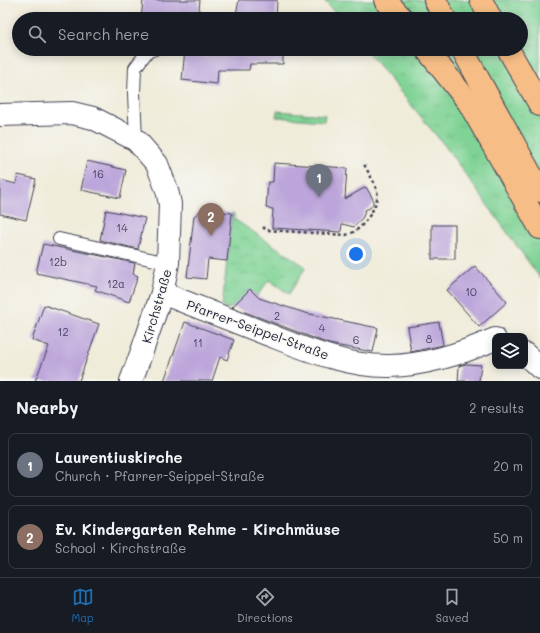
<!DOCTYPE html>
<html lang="en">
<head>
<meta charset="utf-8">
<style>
  body { margin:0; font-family:Mali,sans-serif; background:#242831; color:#f1f3f6 }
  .controls { position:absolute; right:12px; bottom:12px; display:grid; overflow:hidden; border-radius:8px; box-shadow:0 2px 10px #0003 }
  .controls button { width:36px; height:36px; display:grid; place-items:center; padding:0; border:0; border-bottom:1px solid #363941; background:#171b24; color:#f1f3f6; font:20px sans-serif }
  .you { position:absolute; left:356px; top:254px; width:14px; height:14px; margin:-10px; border:3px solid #fff; border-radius:50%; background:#1a73e8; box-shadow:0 0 0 6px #1a73e833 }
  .badge { display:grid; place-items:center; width:26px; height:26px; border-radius:50%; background:#1f6fb2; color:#fff; font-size:13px; font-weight:700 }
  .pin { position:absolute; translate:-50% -33px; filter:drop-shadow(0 1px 2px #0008) }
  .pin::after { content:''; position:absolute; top:21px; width:14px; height:12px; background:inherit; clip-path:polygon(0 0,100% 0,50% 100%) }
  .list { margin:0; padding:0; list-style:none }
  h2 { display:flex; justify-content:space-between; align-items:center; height:52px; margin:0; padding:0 16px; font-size:17px }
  h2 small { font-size:13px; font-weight:400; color:#9ea1a6 }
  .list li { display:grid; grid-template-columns:26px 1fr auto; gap:12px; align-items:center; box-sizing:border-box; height:64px; margin:0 8px 8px; padding:0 8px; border:1px solid #363941; border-radius:8px }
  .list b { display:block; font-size:15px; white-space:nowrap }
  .list p { margin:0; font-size:13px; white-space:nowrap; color:#9ea1a6 }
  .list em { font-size:13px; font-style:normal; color:#9ea1a6 }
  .icon { flex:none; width:22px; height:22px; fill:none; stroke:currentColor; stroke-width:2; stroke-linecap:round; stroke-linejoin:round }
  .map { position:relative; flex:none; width:540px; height:381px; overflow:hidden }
  .search { position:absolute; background:#171b24; box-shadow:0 2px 10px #0003; left:12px; right:12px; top:12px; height:44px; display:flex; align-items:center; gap:10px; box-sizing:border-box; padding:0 14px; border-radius:22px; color:#9ea1a6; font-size:15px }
  .sheet { height:196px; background:#171b24 }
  nav { display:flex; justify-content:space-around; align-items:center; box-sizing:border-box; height:56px; border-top:1px solid #363941; background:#171b24; font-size:11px; color:#9ea1a6 }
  nav a { display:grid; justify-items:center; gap:2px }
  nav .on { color:#1f6fb2 }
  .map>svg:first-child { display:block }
  .grass { fill:url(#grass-tufts); stroke:#517a68 }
  .park { fill:url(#park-crowns); stroke:#517a68 }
  .building { fill:#bca5da }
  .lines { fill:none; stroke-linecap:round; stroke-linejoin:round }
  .service-casing { stroke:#414053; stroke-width:14 }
  .minor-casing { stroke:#414053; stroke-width:24 }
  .motorway-casing { stroke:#414053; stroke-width:24 }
  .path { stroke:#414053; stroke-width:2.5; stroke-dasharray:3 3; stroke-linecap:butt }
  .service { stroke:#fff; stroke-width:12 }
  .minor { stroke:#fff; stroke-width:22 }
  .motorway { stroke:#f6be86; stroke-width:22 }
  .labels { text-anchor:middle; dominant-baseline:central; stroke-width:3; stroke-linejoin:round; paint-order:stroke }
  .number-label { font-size:11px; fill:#484363 }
  .street-label { font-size:13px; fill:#22223b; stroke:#f6f6f2 }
</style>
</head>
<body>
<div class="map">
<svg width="540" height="381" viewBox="0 0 540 381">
  <defs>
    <pattern id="grass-tufts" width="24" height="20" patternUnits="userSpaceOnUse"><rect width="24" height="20" fill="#80d395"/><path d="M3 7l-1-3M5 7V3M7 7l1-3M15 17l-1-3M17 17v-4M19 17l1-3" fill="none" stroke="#6eb581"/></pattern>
    <pattern id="park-crowns" width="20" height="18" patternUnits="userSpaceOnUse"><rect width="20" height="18" fill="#80d395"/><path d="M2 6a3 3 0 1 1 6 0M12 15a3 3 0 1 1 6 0" fill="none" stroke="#6eb581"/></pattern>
  </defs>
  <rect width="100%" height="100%" fill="#f6f6f2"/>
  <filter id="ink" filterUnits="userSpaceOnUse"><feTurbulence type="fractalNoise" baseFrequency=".025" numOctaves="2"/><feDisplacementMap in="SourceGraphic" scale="8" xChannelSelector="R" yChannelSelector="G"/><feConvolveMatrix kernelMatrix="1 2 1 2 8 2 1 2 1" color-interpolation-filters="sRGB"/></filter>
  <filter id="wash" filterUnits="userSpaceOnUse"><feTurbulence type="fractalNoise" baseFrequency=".012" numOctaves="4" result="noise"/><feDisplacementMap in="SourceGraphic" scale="16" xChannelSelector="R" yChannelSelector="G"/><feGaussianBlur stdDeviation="0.9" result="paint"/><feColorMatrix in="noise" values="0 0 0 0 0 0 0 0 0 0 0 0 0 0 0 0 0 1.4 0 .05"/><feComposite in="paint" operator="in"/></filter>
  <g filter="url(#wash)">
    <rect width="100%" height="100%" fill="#f0ecda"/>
    <!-- grass -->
    <g class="grass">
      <path d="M324 0H540V278L445 146 365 49H521V19H340Z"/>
      <path d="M277 111 325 115 324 121 276 117Z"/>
    </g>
    <!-- park -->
    <path class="park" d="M232 213 234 214V219L306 267 289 294 269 280 257 296 250 290 230 309 222 307Z"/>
    <g id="blocks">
      <!-- building -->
      <g class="building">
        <path d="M143 0H200L198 19H141Z"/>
        <path d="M239 0H277L276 19H235Z"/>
        <path d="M185 49 208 51V49H283V64H250L249 70H218L217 84 182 80Z"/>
        <path d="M87 161 126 170 120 198 81 190Z"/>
        <path d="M274 163 347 168 345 199 366 187 373 199V204L370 208 365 210 363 217 354 227 342 224 341 232 272 228 273 209 266 208 268 182H273Z"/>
        <path d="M18 175 36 179 26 220 0 214V180L16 184Z"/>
        <path d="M106 210 145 218 138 249 100 240Z"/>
        <path d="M202 210 232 213 227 261 208 259 206 279 187 277 194 216Z"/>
        <rect x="432" y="225" width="23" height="34"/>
        <path d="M43 244 135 263 133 274 138 276 129 302 95 290 97 286 36 273Z"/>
        <path d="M475 266 507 302 479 327 447 290Z"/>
        <path d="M250 289 259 298 305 313 378 328 373 352 329 344 232 307Z"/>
        <path d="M44 305 99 324 79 381H35L49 346 32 340Z"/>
        <path d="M185 322 234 340 227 360 220 357 212 381H164Z"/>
        <path d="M439 322 443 345 411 352 407 327Z"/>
        <path d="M466 364 481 365 479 381H458L459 366Z"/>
      </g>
    </g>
  </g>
  <g filter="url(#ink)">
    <use href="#blocks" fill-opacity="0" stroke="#414053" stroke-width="1"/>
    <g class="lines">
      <defs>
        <g id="service">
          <path d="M136 140 134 93 135 68 147 52 155 49"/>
          <path d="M59 239 168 263"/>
        </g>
        <g id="minor">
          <path d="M0 115 72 113 93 118 136 140 157 164 167 190 170 204 168 263 162 293 141 354 131 381"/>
          <path d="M162 293C196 306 230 320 264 333 303 348 346 367 390 366 427 365 461 354 495 339"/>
          <path d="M525 354 540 368"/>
        </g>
        <g id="motorway">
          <path d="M385 0 403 19"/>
          <path d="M435 0 445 19"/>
          <path d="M481 0 491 19"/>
          <path d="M426 49 469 103 540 228"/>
          <path d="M462 49 540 191"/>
          <path d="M508 49 540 105"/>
        </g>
      </defs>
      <!-- service casing -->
      <use href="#service" class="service-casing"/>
      <!-- minor casing -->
      <use href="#minor" class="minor-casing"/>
      <!-- motorway casing -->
      <use href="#motorway" class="motorway-casing"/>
      <!-- path -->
      <path class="path" d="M263 227 266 230 346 235C349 234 353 233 355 231 365 225 380 203 377 191 375 182 367 171 363 162"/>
      <!-- service -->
      <use href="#service" class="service"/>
      <!-- minor -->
      <use href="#minor" class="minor"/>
      <!-- motorway -->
      <use href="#motorway" class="motorway"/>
    </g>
  </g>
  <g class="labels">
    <!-- number labels -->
    <g class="number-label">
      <text x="98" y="173">16</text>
      <text x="122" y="227">14</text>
      <text x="58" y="261">12b</text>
      <text x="116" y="283">12a</text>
      <text x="471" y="291">10</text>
      <text x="277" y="315">2</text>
      <text x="322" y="327">4</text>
      <text x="63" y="331">12</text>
      <text x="429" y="338">8</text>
      <text x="356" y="339">6</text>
      <text x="198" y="342">11</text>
    </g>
    <!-- street labels -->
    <g class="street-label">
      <text transform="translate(156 306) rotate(-74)">Kirchstraße</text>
      <text transform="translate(258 329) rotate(20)">Pfarrer-Seippel-Straße</text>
    </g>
  </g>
</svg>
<div class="controls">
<button><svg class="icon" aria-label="layers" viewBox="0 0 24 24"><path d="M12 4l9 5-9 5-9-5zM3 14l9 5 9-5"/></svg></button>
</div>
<div class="you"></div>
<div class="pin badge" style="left:319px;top:197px;background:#6b7280">1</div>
<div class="pin badge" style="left:211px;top:236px;background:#8d6e63">2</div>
<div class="search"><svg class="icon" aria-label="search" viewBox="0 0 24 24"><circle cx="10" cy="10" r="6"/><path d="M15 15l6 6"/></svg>Search here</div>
</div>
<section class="sheet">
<h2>Nearby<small>2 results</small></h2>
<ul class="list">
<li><span class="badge" style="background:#6b7280">1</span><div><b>Laurentiuskirche</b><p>Church · Pfarrer-Seippel-Straße</p></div><em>20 m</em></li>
<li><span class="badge" style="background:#8d6e63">2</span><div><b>Ev. Kindergarten Rehme - Kirchmäuse</b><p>School · Kirchstraße</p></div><em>50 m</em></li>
</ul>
</section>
<nav>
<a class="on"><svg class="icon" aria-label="map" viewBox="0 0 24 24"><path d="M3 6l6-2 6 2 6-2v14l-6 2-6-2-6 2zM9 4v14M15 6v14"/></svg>Map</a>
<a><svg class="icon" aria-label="directions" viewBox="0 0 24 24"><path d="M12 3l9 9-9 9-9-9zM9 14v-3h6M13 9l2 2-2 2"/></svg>Directions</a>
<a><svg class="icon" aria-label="saved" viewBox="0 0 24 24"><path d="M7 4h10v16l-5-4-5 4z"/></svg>Saved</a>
</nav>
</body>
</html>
